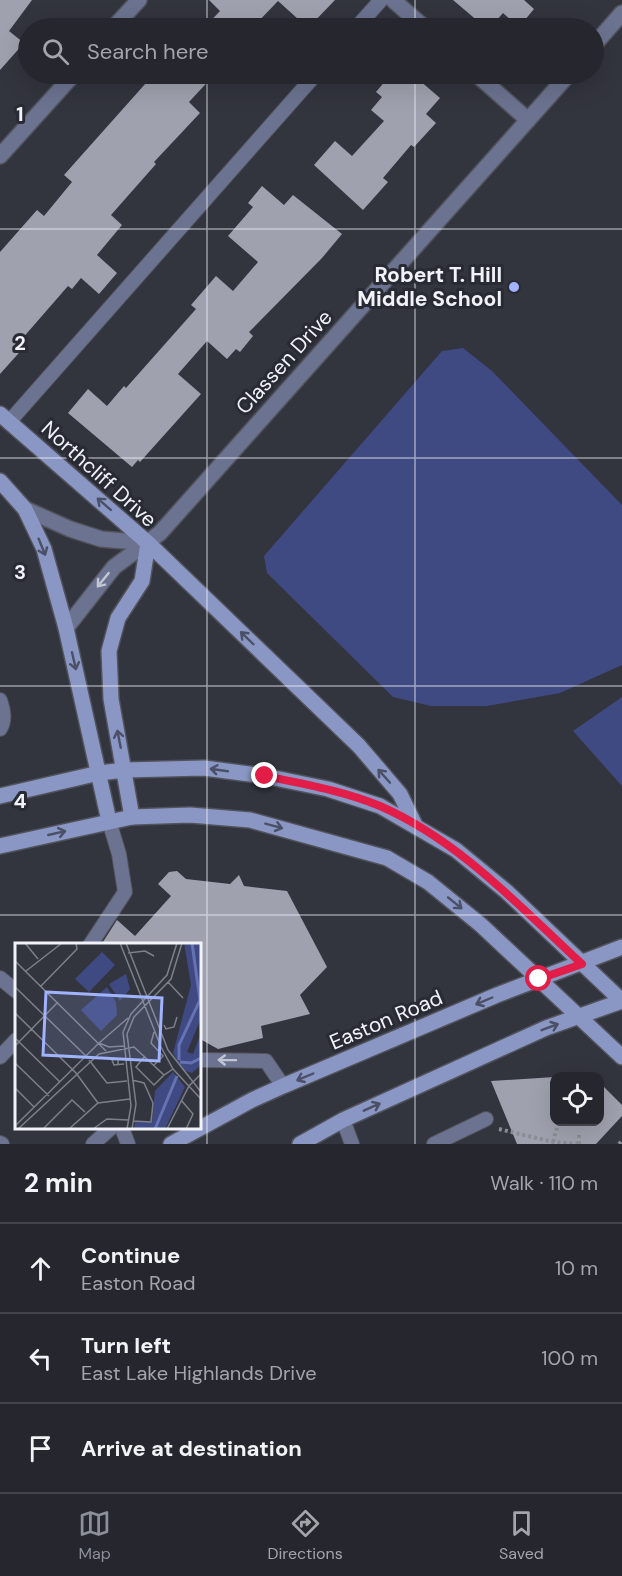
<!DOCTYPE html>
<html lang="en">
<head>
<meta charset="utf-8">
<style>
  body { margin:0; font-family:"DM Sans",sans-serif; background:#2e2f36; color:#f1f3f6 }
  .controls { position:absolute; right:18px; bottom:18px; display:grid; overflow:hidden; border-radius:12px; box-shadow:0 6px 24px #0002 }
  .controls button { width:54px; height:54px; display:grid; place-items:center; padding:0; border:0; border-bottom:2px solid #42444a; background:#26272e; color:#f1f3f6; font:30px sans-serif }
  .stop { position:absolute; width:18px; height:18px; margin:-14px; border:4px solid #e11d48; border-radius:50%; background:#fff }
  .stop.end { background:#e11d48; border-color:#fff; box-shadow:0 2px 6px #0008 }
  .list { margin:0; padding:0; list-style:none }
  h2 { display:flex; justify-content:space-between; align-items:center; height:78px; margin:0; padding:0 24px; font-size:26px }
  h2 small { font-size:20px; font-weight:400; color:#a4a5aa }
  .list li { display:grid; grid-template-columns:39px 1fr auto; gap:18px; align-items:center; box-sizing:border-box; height:90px; padding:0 24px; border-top:2px solid #42444a }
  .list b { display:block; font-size:22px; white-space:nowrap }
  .list p { margin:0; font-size:20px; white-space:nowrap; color:#a4a5aa }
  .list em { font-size:20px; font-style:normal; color:#a4a5aa }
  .icon { flex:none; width:33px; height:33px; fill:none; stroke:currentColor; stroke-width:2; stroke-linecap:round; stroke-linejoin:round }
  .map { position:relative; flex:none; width:622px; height:1144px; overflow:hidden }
  .search { position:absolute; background:#26272e; box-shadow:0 6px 24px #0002; left:18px; right:18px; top:18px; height:66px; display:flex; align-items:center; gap:15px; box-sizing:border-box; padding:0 21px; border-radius:33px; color:#a4a5aa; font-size:22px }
  .sheet { height:348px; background:#26272e }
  nav { display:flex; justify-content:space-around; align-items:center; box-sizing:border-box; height:84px; border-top:2px solid #42444a; background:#26272e; font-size:16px; color:#a4a5aa }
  nav a { display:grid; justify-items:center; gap:3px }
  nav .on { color:#8c9099 }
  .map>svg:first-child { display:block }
  .green { fill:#3f4a82 }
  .building { fill:#9fa2ae }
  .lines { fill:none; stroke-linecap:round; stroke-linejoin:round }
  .lane-casing { stroke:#51535c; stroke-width:16 }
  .street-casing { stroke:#51535c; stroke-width:18 }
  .secondary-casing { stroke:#51535c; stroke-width:18 }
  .path { stroke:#8b8d95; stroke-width:4; stroke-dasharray:3 3; stroke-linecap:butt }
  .lane { stroke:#6c7390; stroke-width:14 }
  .street { stroke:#6c7390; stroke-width:15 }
  .secondary { stroke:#8a96c4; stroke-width:15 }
  .oneway { stroke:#4a5066 }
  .oneway2 { stroke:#c2c6d4 }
  .route { stroke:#e11d48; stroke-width:8 }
  .grid { fill:none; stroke:#f1f3f9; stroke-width:1.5; stroke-opacity:0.55 }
  .poi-dot { fill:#a1b3fd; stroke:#282a34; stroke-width:2 }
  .labels { text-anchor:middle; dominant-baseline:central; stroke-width:6; stroke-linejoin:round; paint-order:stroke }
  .poi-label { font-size:21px; font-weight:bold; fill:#f1f3f9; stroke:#282a34; text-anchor:end }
  .street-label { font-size:21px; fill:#f1f3f9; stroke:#282a34 }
  .inset-river { fill:none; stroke:#6573b4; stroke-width:3 }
  .inset-road { fill:none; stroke:#7e8089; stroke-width:1.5 }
  .view { fill:#a1b3fd; fill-opacity:0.15; stroke:#a1b3fd; stroke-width:3 }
  .inset-edge { fill:none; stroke:#f1f3f9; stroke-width:3 }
  .grid-label { font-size:20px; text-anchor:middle; font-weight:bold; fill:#f1f3f9; stroke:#282a34; stroke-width:6; stroke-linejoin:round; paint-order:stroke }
</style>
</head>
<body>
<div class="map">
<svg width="622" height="1144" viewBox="0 0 622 1144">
  <rect width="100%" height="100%" fill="#32343e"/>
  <!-- green -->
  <g class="green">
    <path d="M463 348 492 371 622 505V665L560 693 487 706H431L393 697 267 573 264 556 442 351Z"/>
    <path d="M622 697V786L573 731Z"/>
  </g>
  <!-- building -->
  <g class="building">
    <path d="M0 0H32L9 31 24 43 0 70Z"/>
    <path d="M209 0H335L308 28 278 1 252 28H204L220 11Z"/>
    <path d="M453 0H524L534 9 519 27 503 13 490 28H486Z"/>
    <path d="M154 74H215L189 102 200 113 154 162 156 164 111 215 122 225 97 255 117 273 99 294 81 278 72 289 68 286 21 340 26 345 0 374V252L37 210 44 216 72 182 64 175Z"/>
    <path d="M391 74H412L440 98 426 114 436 123 414 147 411 145 383 178 388 182 363 210 314 165 335 141 352 156 384 121 371 110 382 97 376 92Z"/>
    <path d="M262 186 284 205 293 195 342 234 322 258 249 332 253 336 240 352 236 349 227 359 207 341 178 374 201 394 140 462 138 460 132 467 68 413 88 389 107 406 124 386 126 388 196 309 191 305 216 276 233 291 258 262 228 236 253 207 248 203Z"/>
    <path d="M177 871 186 879 230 884 239 875 244 886 287 891 327 967 300 995 310 1014 261 1026 263 1038 218 1049 200 1039V945H101L117 920 135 936 171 896 158 884 169 872Z"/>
    <path d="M555 1077V1122H600V1083L622 1105V1116L596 1144H517L491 1081Z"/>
  </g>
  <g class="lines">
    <defs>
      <g id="lane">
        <path d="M356 28 381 0"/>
        <path d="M9 422 316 74"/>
        <path d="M0 700C3 709 6 720 0 729"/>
        <path d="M90 945 125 892 119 854 109 821"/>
        <path d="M0 978 16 991"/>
        <path d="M0 1057 16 1040"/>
        <path d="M200 1060 266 1061 283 1086"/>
        <path d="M343 1120 352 1144"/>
        <path d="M122 1128 128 1144"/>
        <path d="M0 1143 2 1144"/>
        <path d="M93 1144 111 1128"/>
        <path d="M434 1144 486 1119"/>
      </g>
      <g id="street">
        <path d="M393 0 425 28"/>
        <path d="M113 28 139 0"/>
        <path d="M594 45 622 13"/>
        <path d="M476 74 528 120"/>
        <path d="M0 156 74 74"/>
        <path d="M25 509 70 529 101 539 148 543"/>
        <path d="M66 628 114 567 160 533 569 74"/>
      </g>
      <g id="secondary">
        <path d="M0 414 148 543 359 746 400 794 415 825"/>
        <path d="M0 481 25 509 44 549 66 628 109 821"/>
        <path d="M0 796 99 773 125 770 204 768 265 776 328 789 380 806 456 850 507 892 622 1001 546 1028 343 1120 300 1144"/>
        <path d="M132 817 111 699 109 651 118 618 142 581 148 543"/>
        <path d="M0 846 132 817 190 815 250 820 387 858 428 882 481 925 622 1057"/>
        <path d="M171 1144 252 1100 283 1086 497 995 622 947"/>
      </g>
    </defs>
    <!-- lane casing -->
    <use href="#lane" class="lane-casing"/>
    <!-- street casing -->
    <use href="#street" class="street-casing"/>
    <!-- secondary casing -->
    <use href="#secondary" class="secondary-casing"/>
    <!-- path -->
    <g class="path">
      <path d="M499 1129 553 1142 581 1144"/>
      <path d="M579 1135V1144"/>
      <path d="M553 1142 557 1128"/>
      <path d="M619 1144 622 1141"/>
    </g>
    <!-- lane -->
    <use href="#lane" class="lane"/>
    <!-- street -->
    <use href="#street" class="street"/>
    <!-- secondary -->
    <use href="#secondary" class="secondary"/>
  </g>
  <!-- one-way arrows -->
  <defs><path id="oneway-shaft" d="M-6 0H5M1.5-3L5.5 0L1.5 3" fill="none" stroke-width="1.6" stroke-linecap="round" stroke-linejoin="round" transform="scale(1.5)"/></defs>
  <g class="oneway">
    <use href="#oneway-shaft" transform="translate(104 504) rotate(-139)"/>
    <use href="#oneway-shaft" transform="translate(42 547) rotate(68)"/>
    <use href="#oneway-shaft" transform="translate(247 638) rotate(-136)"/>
    <use href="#oneway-shaft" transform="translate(74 661) rotate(77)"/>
    <use href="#oneway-shaft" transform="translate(119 739) rotate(-101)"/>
    <use href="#oneway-shaft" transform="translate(219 770) rotate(-172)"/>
    <use href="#oneway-shaft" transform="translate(384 776) rotate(-132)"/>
    <use href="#oneway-shaft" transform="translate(274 826) rotate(15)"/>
    <use href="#oneway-shaft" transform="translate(57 833) rotate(-13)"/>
    <use href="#oneway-shaft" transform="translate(455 903) rotate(39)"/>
    <use href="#oneway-shaft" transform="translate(484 1001) rotate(157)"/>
    <use href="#oneway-shaft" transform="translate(550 1027) rotate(-21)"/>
    <use href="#oneway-shaft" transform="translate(305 1077) rotate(157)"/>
    <use href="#oneway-shaft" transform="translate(372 1107) rotate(-24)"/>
  </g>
  <g class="oneway2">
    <use href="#oneway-shaft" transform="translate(103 580) rotate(129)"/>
    <use href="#oneway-shaft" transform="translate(227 1060) rotate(-179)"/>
  </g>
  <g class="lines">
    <!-- route -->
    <path class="route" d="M265 776C304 784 344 791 380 806 460 841 519 906 582 964L539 979"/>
  </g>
  <!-- grid -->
  <path class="grid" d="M207 0V28M415 0V28M207 74V1144M415 74V1144M0 229H622M0 458H622M0 686H622M0 915H622"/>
  <!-- markers -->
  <circle class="poi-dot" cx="514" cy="287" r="6"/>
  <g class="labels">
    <!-- poi labels -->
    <g class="poi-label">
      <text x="502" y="275">Robert T. Hill<tspan x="502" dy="24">Middle School</tspan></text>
    </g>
    <!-- street labels -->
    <g class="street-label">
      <text transform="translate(284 362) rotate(-48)">Classen Drive</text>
      <text transform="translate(99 474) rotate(42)">Northcliff Drive</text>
      <text transform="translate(386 1020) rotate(-23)">Easton Road</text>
    </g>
  </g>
  <!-- overview -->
  <g transform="translate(15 943)">
    <rect width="186" height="186" fill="#32343e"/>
    <path d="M169 0H186V75L172 109 178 111 186 90V122L177 130 168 127 158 110 176 42ZM87 9 100 22 74 49 60 36ZM111 31 115 46 105 58 94 41ZM92 44 101 59 102 72 86 88 66 67ZM158 129 170 144 150 186H119L120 179H137L140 148Z" fill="#3f4a82"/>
    <path class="inset-river" d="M164 117V102L185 57 177 0M165 119 176 120 186 115M140 186 162 133"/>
    <path class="inset-road" d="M10 0 23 16M105 0 146 104 158 126 186 156M111 0 153 107 186 149M113 10 130 8 139 13M0 18 91 108M11 28 47 0M153 39 168 55M26 43 62 6 61 0M0 44 71 113M0 70 61 130 83 160M149 82 151 86 159 84 162 74M0 95 45 139M84 100 94 104 109 103M84 100 113 75M0 103 43 59M130 113 121 124 139 142 149 132M74 117 92 140 112 138M0 120 34 153M103 121V116L97 117 99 122 109 121M139 122 148 113 136 100 139 89M117 137 129 140 138 160 136 179 118 178M0 145 19 164M166 157 178 171 171 186M0 183 84 100M3 186 84 111 119 104 149 132 158 126M28 186 57 157 70 169M54 186 83 160 115 156M78 186 92 176 114 177M112 186 116 163 108 89 116 71 152 32 162 0M117 186 121 161 112 91 119 74 156 36 167 0M152 186 174 143 186 131"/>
    <path class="view" d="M31 49 147 55 144 118 28 112Z"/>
    <rect width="186" height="186" class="inset-edge"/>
  </g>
  <g class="grid-label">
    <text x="20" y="121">1</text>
    <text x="20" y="350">2</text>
    <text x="20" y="579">3</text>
    <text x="20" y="808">4</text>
  </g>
</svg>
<div class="controls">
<button><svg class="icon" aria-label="locate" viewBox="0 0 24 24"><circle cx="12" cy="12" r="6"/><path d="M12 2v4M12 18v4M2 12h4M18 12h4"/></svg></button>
</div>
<div class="stop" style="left:539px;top:979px"></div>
<div class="stop end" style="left:265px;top:776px"></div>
<div class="search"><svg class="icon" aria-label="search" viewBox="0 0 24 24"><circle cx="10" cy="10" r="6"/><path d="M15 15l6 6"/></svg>Search here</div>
</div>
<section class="sheet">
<h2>2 min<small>Walk · 110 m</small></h2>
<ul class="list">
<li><svg class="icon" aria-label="ahead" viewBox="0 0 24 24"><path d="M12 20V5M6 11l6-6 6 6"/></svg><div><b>Continue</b><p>Easton Road</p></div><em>10 m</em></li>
<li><svg class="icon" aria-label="left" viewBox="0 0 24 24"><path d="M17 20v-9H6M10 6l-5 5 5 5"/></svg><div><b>Turn left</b><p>East Lake Highlands Drive</p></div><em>100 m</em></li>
<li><svg class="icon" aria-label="arrive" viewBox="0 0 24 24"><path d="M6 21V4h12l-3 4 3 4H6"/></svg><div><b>Arrive at destination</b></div></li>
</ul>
</section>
<nav>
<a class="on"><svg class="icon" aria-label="map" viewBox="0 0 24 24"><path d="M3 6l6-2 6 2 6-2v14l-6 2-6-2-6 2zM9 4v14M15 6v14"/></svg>Map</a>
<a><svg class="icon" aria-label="directions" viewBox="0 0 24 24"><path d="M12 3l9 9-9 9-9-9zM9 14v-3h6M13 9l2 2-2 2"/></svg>Directions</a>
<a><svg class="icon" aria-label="saved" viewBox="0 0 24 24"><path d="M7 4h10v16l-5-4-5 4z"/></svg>Saved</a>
</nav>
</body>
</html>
